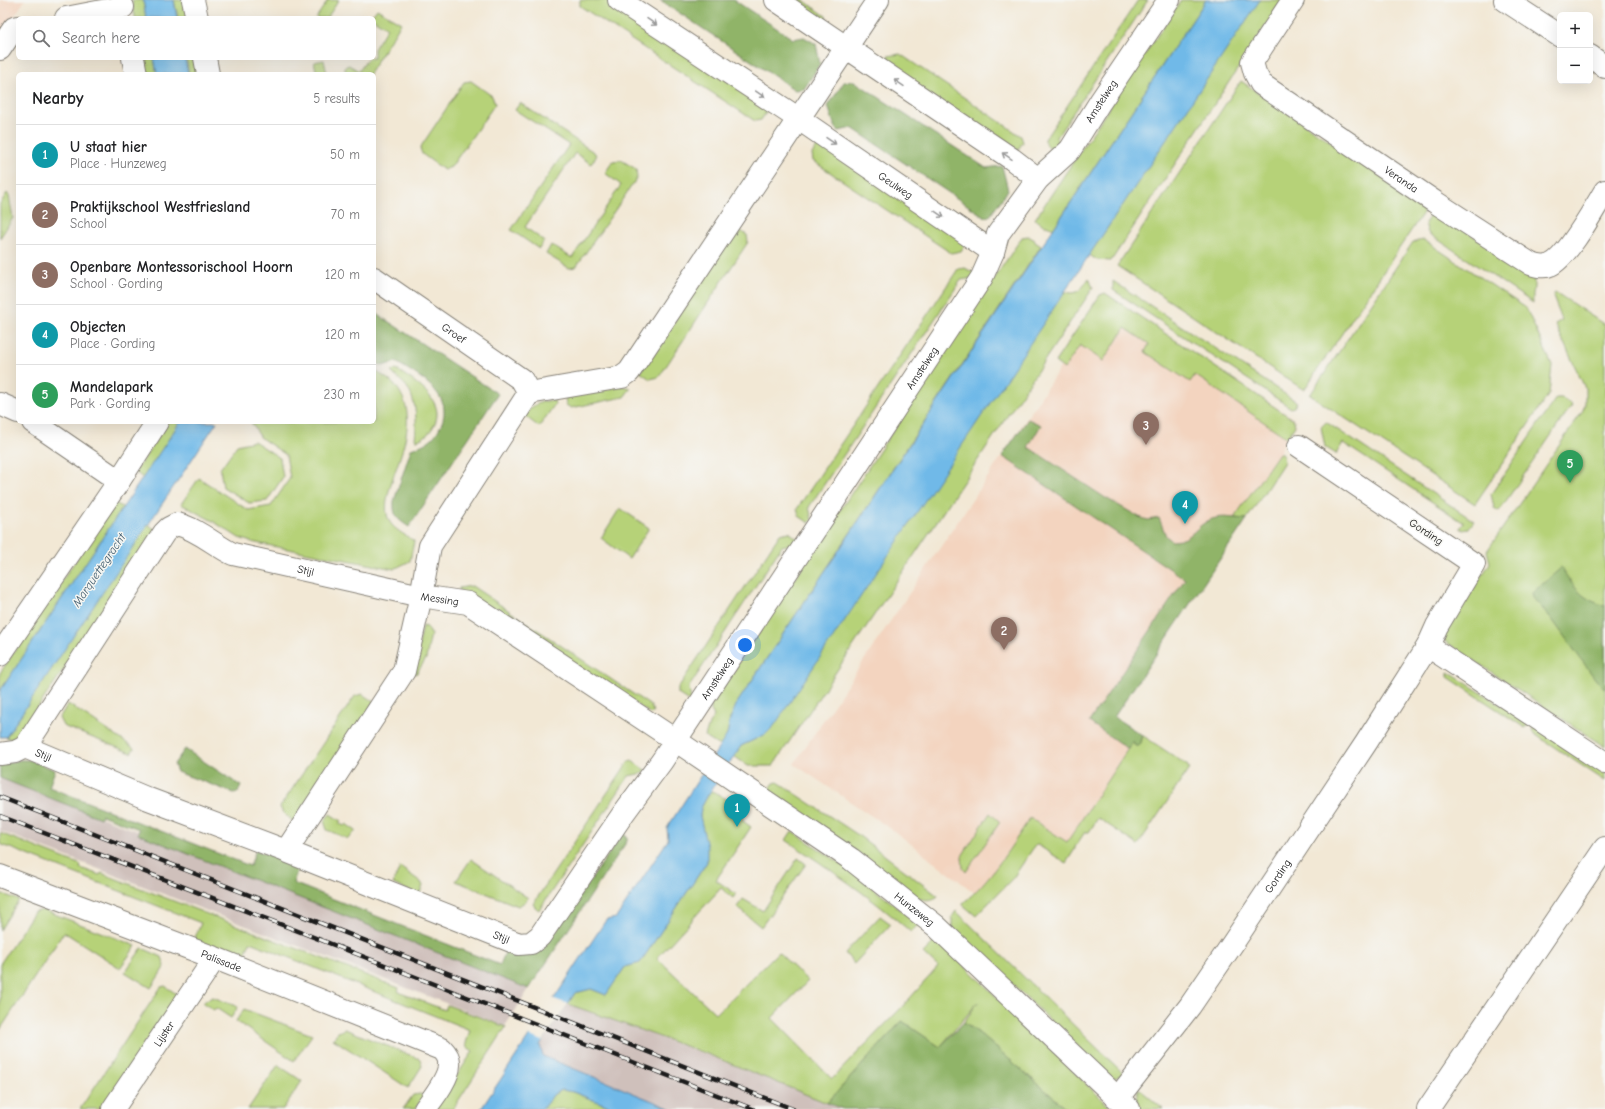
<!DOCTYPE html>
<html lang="en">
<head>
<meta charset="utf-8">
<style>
  body { margin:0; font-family:"Comic Neue",sans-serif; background:#f6f6f6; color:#202124 }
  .controls { position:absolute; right:12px; top:12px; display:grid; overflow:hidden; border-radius:6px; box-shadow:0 4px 16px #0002 }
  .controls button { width:36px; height:36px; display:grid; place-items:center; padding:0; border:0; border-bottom:1px solid #e0e0e0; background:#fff; color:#202124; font:20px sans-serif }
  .you { position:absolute; left:745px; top:645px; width:14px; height:14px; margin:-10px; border:3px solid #fff; border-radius:50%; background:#1a73e8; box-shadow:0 0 0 6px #1a73e833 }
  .badge { display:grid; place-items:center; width:26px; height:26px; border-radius:50%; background:#7c3aed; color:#fff; font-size:13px; font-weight:700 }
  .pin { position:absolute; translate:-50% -33px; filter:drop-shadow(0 1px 2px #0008) }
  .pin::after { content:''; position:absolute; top:21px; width:14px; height:12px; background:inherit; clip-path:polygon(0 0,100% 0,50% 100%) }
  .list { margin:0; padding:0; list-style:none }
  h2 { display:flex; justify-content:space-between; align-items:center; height:52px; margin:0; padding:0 16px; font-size:17px }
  h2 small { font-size:13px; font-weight:400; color:#757577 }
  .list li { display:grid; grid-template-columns:26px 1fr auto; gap:12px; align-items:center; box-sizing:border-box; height:60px; padding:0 16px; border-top:1px solid #e0e0e0 }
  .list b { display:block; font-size:15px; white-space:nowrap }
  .list p { margin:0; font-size:13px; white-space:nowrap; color:#757577 }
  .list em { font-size:13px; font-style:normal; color:#757577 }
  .icon { flex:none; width:22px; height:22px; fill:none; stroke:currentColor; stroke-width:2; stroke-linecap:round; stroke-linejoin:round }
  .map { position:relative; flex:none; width:1605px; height:1109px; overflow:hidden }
  .search { position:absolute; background:#fff; box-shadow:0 4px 16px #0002; left:16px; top:16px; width:360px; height:44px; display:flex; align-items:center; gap:10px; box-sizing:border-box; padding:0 14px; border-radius:6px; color:#757577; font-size:15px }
  .panel { position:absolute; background:#fff; box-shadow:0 4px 16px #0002; left:16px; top:72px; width:360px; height:352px; border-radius:6px }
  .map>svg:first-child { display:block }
  .built { fill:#f3d4bf }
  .industrial { fill:#cfc0bb }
  .green { fill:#b6d278; stroke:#69774a }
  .forest { fill:#90b468; stroke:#566842 }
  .water { fill:#70b9e8; stroke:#466a82 }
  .pier { fill:#f2e8d5 }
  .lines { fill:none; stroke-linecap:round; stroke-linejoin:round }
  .street-casing { stroke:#878278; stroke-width:24 }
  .street { stroke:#fff; stroke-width:22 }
  .rail-casing { stroke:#1c1c1c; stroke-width:4.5 }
  .rail { stroke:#f6f6f2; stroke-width:3; stroke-dasharray:9; stroke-linecap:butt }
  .oneway { stroke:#999 }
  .labels { text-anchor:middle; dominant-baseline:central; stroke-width:3; stroke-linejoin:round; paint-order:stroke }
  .street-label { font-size:11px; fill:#1c1c1c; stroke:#f6f6f2 }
  .water-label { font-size:12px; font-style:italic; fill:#3e5b6e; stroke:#f6f6f2 }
</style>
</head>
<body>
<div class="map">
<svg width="1605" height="1109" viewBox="0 0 1605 1109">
  <rect width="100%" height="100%" fill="#f6f6f2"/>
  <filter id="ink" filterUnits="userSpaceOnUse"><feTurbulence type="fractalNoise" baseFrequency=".025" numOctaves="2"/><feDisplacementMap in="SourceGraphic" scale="8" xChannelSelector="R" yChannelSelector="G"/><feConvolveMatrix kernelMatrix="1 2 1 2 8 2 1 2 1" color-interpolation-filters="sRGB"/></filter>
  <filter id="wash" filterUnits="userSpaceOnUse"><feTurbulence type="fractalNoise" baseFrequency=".012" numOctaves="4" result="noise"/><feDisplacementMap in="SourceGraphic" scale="16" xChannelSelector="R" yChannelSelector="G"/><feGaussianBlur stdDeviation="0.9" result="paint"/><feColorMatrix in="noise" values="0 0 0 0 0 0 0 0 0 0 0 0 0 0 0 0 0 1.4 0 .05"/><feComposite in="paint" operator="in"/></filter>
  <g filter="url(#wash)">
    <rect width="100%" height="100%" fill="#f2e8d5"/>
    <!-- built -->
    <g class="built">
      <path d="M0 0H25L0 37Z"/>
      <path d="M1107 296 1294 419 1296 426 1287 437 1279 453 1191 582 1089 722 1128 749 1067 842 1030 818 997 866 975 893 894 831 794 764 1002 456Z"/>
    </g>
    <!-- industrial -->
    <g class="industrial">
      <path d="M0 778 331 906 529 989 505 1026 0 831Z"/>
      <path d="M568 1004 710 1056 843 1109H672L543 1056 540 1045Z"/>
    </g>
    <!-- green -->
    <g class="green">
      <path d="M132 0H143L146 18H135Z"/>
      <path d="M174 0H184L188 18H178Z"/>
      <path d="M328 0H339L327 18H316Z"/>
      <path d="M580 0H606L769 108 761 120 755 121 580 6Z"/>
      <path d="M788 0H803L826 16 827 20 824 25Z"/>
      <path d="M1138 0H1148L1057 137 1059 150 1057 152 1045 144V139Z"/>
      <path d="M1181 0H1206L1053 229 1047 225 1045 226 1035 219Z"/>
      <path d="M1259 0H1283L1111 261 1097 260 1089 255Z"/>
      <path d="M377 9 401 23 369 74H346L345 69 346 66 349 65 359 71 368 58H374V49L387 28 371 17Z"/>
      <path d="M900 54 1021 136 1023 142 1016 153 883 64 888 56Z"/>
      <path d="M143 58H154L157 74H146Z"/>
      <path d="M186 58H196L199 74H189Z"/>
      <path d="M324 60 327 74H317L314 62Z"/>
      <path d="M471 81 492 96 495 104 451 167 444 170 422 154 420 148 464 82Z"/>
      <path d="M1241 81 1427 207 1304 390 1117 266Z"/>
      <path d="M520 103 595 153 596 157 591 164 575 153 525 227 544 241 539 249 511 230 569 145 515 110Z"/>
      <path d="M820 142 967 241 961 251 951 253 813 161 812 154Z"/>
      <path d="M621 160 636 169 637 178 576 267 569 268 546 254 551 245 572 258 621 185 605 173 613 161Z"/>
      <path d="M7 193 9 195 13 218 0 238V204Z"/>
      <path d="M1434 210 1533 275C1536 285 1532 293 1533 303L1428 233 1425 223Z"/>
      <path d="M736 228 747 235 748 242 659 377 650 379 640 372Z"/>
      <path d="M1028 236 1035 240V242L1041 246 737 703 730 719 727 735 721 747 705 737 709 724 714 716 711 710V704L1022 237Z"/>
      <path d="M1424 240 1526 308 1552 365 1549 394 1475 504 1310 395 1413 242Z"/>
      <path d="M965 268 976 274 974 278 961 280 809 507 812 520 809 523 799 516 797 509 958 269Z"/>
      <path d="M1089 278 1093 288 773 766H748L734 756 741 746 756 739 1064 291C1078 297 1082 288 1089 278Z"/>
      <path d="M1113 281 1297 402 1294 407 1291 408 1113 290Z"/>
      <path d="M1555 292 1605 325V747L1443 640 1445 633 1490 563 1487 551 1582 412 1585 405V388L1555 324 1562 320 1553 297Z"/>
      <path d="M1105 293 1294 420 1295 426 1287 438 1195 375 1190 382 1145 352 1149 344 1125 328 1103 361 1080 345 1064 369 1055 362 1100 295Z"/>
      <path d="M396 369C413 381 449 401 433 427 429 434 424 438 417 440L415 439C417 421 417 403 407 387 403 382 396 377 391 372Z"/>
      <path d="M374 370C382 375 392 381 398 389 430 435 368 496 392 525 397 531 407 536 414 541L410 561 394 569 251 542 239 538 211 520 181 504 199 478 248 510 271 506 290 478 286 455 261 438 251 422H374Z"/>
      <path d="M622 386 631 388 624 397 571 408 566 405 565 397Z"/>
      <path d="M1556 398H1562L1572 405 1499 511 1494 508 1491 494Z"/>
      <path d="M554 400 555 404 539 427 525 416C531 404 542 401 554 400Z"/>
      <path d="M168 422H180L143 478 135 472Z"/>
      <path d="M1326 422 1474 521 1468 529 1464 530 1460 528 1464 523 1343 443 1336 454 1325 447 1321 427Z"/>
      <path d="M254 441 280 458 283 477 267 501 249 503 223 487 220 469 237 445Z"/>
      <path d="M1279 453 1283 455 1284 462 1247 519 1234 518Z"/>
      <path d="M114 503 123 507 0 691V673Z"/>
      <path d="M620 508 649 528 629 559 601 538Z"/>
      <path d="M148 524 157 531 20 734 14 741 6 737Z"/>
      <path d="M789 532 798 539 796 543 782 546 689 687 691 700 690 702 678 694V688L780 534Z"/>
      <path d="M472 586 651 706 653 712 651 714 459 591V588Z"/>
      <path d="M423 626 427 627 431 634 426 659 416 674 413 672Z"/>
      <path d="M1448 672 1530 723 1525 728 1448 677Z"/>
      <path d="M362 694 374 702 294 822 283 813 280 807 355 696Z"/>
      <path d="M68 704 134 748 131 753 63 726 59 718Z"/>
      <path d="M1535 725 1605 772V781L1533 733 1532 730Z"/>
      <path d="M1142 735 1187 765 1189 769 1138 845 1098 818 1089 832H1085L1075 847V849L1066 863 1036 844 1013 878 976 916 962 904C991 880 1010 848 1030 818L1067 842 1133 741 1139 746Z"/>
      <path d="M632 761 645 770 643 773 629 776 539 910 535 907 533 904 628 762Z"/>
      <path d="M778 782 858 835 938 896C932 901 927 900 920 899L879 867 768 791 774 783Z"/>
      <path d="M711 790 740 807 743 821 751 827 716 880 736 894 733 898 721 888 657 958 716 1014 778 952 808 981 772 1018 832 1079 901 1008 938 967 923 953 937 939 1112 1109H1067L980 1034 964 1022 978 1002 940 1047 902 1021 827 1103 707 1054 568 1004 575 993 591 989 606 995 625 967 640 963 707 862 700 816 701 808Z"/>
      <path d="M990 813 1000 822 966 872 963 868 962 856Z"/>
      <path d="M330 814 341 821 339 823 344 826 346 824 356 831 348 839 327 830 324 821Z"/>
      <path d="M792 831 843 865 919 924 911 932C872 898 830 869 786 840Z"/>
      <path d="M0 833 81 865 80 868 100 875 101 873 399 988 398 992 445 1010 447 1005 506 1027 453 1109H435L473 1051 467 1047 466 1043 470 1030 250 942 243 959 194 940 201 923 0 844Z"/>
      <path d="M798 858 806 864 761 927 737 907 743 899 763 911Z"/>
      <path d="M471 859 528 898 525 902 518 906 456 881Z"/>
      <path d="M400 867 421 882 423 886 419 895 393 884Z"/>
      <path d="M0 893 19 900 0 930Z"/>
      <path d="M44 910 136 946 120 968 64 932 0 1030V964L34 912Z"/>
      <path d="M956 911 1124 1074 1115 1078 1109 1076 952 927V917Z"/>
      <path d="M880 916 891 924 854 964 845 953Z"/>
      <path d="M142 948 162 957 165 966 151 988 125 972Z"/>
      <path d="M165 986 178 995 102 1109H80L161 987Z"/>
      <path d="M213 997 238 1007 231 1018 216 1008 214 1010 203 1003 206 1000Z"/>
      <path d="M244 1009 312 1035 294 1061 236 1021Z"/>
      <path d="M345 1029 420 1059 422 1066 408 1088 333 1039 338 1032Z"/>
      <path d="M278 1065 302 1081 283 1109H248Z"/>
      <path d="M1138 1088 1163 1109H1142L1136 1100Z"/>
      <path d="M562 1090 573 1092 616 1109H542L554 1094Z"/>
      <path d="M420 1094 424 1096 415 1109H403L413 1095Z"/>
    </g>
    <!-- forest -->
    <g class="forest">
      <path d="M660 0H734L793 39 804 37 816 44 820 64 804 89 795 90Z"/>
      <path d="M854 81 986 168 1002 166 1008 190 990 216 985 217 852 128 839 131 835 127 828 106 844 82Z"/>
      <path d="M374 312 498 394 409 527C397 519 393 516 394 501L411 449C426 444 434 440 441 425 455 394 418 376 396 362L382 366 374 361Z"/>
      <path d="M1028 419 1041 425 1028 447 1104 497 1139 517 1148 520 1159 518 1166 536 1172 541C1193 541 1195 525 1212 519 1224 515 1235 519 1247 519L1114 717 1142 735 1139 746H1135L1133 741 1128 749 1089 722 1185 579 1002 456Z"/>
      <path d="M1561 568C1576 589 1580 598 1605 606V689L1596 680 1551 618 1533 598 1532 593Z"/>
      <path d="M185 749 241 786 238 792 234 793 177 772 174 764Z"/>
      <path d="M20 760H30L55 770 49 787 250 866 256 850 299 866 293 883 500 965 507 948C521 952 530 955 543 949L621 836 624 834 627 837V841L529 989 138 834 139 829 102 815 100 818 0 778V765Z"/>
      <path d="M902 1021 940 1047 964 1022 980 1034 1067 1109H843L827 1103Z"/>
    </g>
    <!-- water -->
    <g class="water">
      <path d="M143 0H174L177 18H146Z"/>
      <path d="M1206 0H1260L774 726 766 734 741 746 708 795 701 808 700 816 707 847V862L640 963 625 967 606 995 591 989 575 993 540 1045 543 1056 672 1109H616L573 1092 562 1090 554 1094 542 1109H481L606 920 616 918 668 840 667 828 727 735 730 719 737 703Z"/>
      <path d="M154 58H185L188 74H157Z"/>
      <path d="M180 422H217L6 737H0V691Z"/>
    </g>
    <!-- pier -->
    <path class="pier" d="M551 998 568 1004 543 1041 527 1035Z"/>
  </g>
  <g filter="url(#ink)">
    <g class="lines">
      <defs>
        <g id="street">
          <path d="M193 0 197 18"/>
          <path id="s1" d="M619 0 799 119 993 252"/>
          <path d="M776 0 1012 159 1038 179"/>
          <path id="s2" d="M1293 0 1252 62 1255 73 1261 84 1435 202 1531 264C1537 266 1544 268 1550 265 1567 258 1594 209 1605 191"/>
          <path d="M1505 0 1560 36"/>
          <path d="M66 18 123 7"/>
          <path d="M0 49 14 28 18 27"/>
          <path d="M1590 56 1605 67"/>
          <path d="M133 58 136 74"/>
          <path d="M205 58 208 74"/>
          <path id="s3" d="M374 278 522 380 529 393"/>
          <path d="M529 393 622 377 629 372 878 0"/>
          <path d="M0 404 18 412"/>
          <path d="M33 422 119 481"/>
          <path d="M1428 646 1605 763"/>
          <path d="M0 655 119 481 157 422"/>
          <path id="s4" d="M25 747 146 798 286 851 404 671 421 596 430 546 529 393"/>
          <path id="s5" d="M0 754 15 752 25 747 164 533 169 528 177 524C198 529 214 545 233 554L421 596 468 603 675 740 851 859 936 926 1129 1109"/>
          <path id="s6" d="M286 851 519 944 531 943 540 936 623 814 662 761 982 277 993 252 998 234 1038 179 1070 150 1100 102 1169 0"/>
          <path id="s7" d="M0 876 215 958 442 1049C446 1053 450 1058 449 1065 449 1078 433 1098 425 1109"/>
          <path id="s8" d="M1117 1099 1190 1006 1233 943 1366 743 1428 646 1437 626 1474 564 1299 446"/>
          <path id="s9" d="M113 1109 215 958"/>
          <path d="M1428 1109 1605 848"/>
        </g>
      </defs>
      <!-- street casing -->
      <use href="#street" class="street-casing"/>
      <!-- street -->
      <use href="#street" class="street"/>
      <defs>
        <g id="rail">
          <path d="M0 797 793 1109"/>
          <path d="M0 816 298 931 753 1109"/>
        </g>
      </defs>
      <!-- rail casing -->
      <use href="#rail" class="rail-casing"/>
      <!-- rail -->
      <use href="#rail" class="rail"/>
    </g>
    <!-- one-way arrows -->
    <defs><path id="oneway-shaft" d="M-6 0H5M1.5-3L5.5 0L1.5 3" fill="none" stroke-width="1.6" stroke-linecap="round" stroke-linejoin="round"/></defs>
    <g class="oneway">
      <use href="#oneway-shaft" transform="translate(652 22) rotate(34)"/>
      <use href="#oneway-shaft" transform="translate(899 83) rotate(-146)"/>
      <use href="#oneway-shaft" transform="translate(760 94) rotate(34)"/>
      <use href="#oneway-shaft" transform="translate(831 141) rotate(34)"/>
      <use href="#oneway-shaft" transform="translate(1007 156) rotate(-146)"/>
      <use href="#oneway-shaft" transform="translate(939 214) rotate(34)"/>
    </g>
  </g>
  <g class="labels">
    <!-- street labels -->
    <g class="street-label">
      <text stroke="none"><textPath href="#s6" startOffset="1283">Amstelweg</textPath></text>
      <text stroke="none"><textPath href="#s2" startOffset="268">Veranda</textPath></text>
      <text stroke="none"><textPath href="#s1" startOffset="333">Geulweg</textPath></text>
      <text stroke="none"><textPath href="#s3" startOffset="97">Groef</textPath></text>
      <text stroke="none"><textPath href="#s6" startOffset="959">Amstelweg</textPath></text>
      <text transform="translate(1426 532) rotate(34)">Gording</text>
      <text stroke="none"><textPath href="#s5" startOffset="436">Stijl</textPath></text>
      <text stroke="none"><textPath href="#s5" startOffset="573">Messing</textPath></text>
      <text stroke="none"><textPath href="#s6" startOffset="587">Amstelweg</textPath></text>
      <text stroke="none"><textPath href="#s4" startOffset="20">Stijl</textPath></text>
      <text stroke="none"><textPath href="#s8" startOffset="275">Gording</textPath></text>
      <text stroke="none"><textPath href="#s5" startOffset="1143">Hunzeweg</textPath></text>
      <text stroke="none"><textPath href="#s6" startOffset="232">Stijl</textPath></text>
      <text stroke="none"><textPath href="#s7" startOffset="237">Palissade</textPath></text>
      <text stroke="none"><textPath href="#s9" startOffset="91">Lijster</textPath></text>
    </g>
    <!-- water labels -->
    <g class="water-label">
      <text transform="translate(99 570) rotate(-56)">Marquettegracht</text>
    </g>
  </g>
</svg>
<div class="controls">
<button>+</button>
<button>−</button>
</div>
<div class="you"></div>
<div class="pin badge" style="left:737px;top:827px;background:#0f9aa8">1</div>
<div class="pin badge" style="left:1004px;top:650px;background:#8d6e63">2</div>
<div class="pin badge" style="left:1146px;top:445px;background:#8d6e63">3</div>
<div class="pin badge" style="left:1185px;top:524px;background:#0f9aa8">4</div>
<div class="pin badge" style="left:1570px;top:483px;background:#2e9e5b">5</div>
<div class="search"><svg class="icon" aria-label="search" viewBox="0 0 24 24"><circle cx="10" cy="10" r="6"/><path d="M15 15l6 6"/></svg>Search here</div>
<section class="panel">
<h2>Nearby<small>5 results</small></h2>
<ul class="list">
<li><span class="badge" style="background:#0f9aa8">1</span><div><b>U staat hier</b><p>Place · Hunzeweg</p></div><em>50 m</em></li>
<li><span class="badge" style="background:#8d6e63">2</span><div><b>Praktijkschool Westfriesland</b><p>School</p></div><em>70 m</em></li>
<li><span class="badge" style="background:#8d6e63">3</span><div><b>Openbare Montessorischool Hoorn</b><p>School · Gording</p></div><em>120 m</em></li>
<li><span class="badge" style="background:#0f9aa8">4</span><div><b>Objecten</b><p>Place · Gording</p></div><em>120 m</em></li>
<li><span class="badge" style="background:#2e9e5b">5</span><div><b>Mandelapark</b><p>Park · Gording</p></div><em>230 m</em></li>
</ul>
</section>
</div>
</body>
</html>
